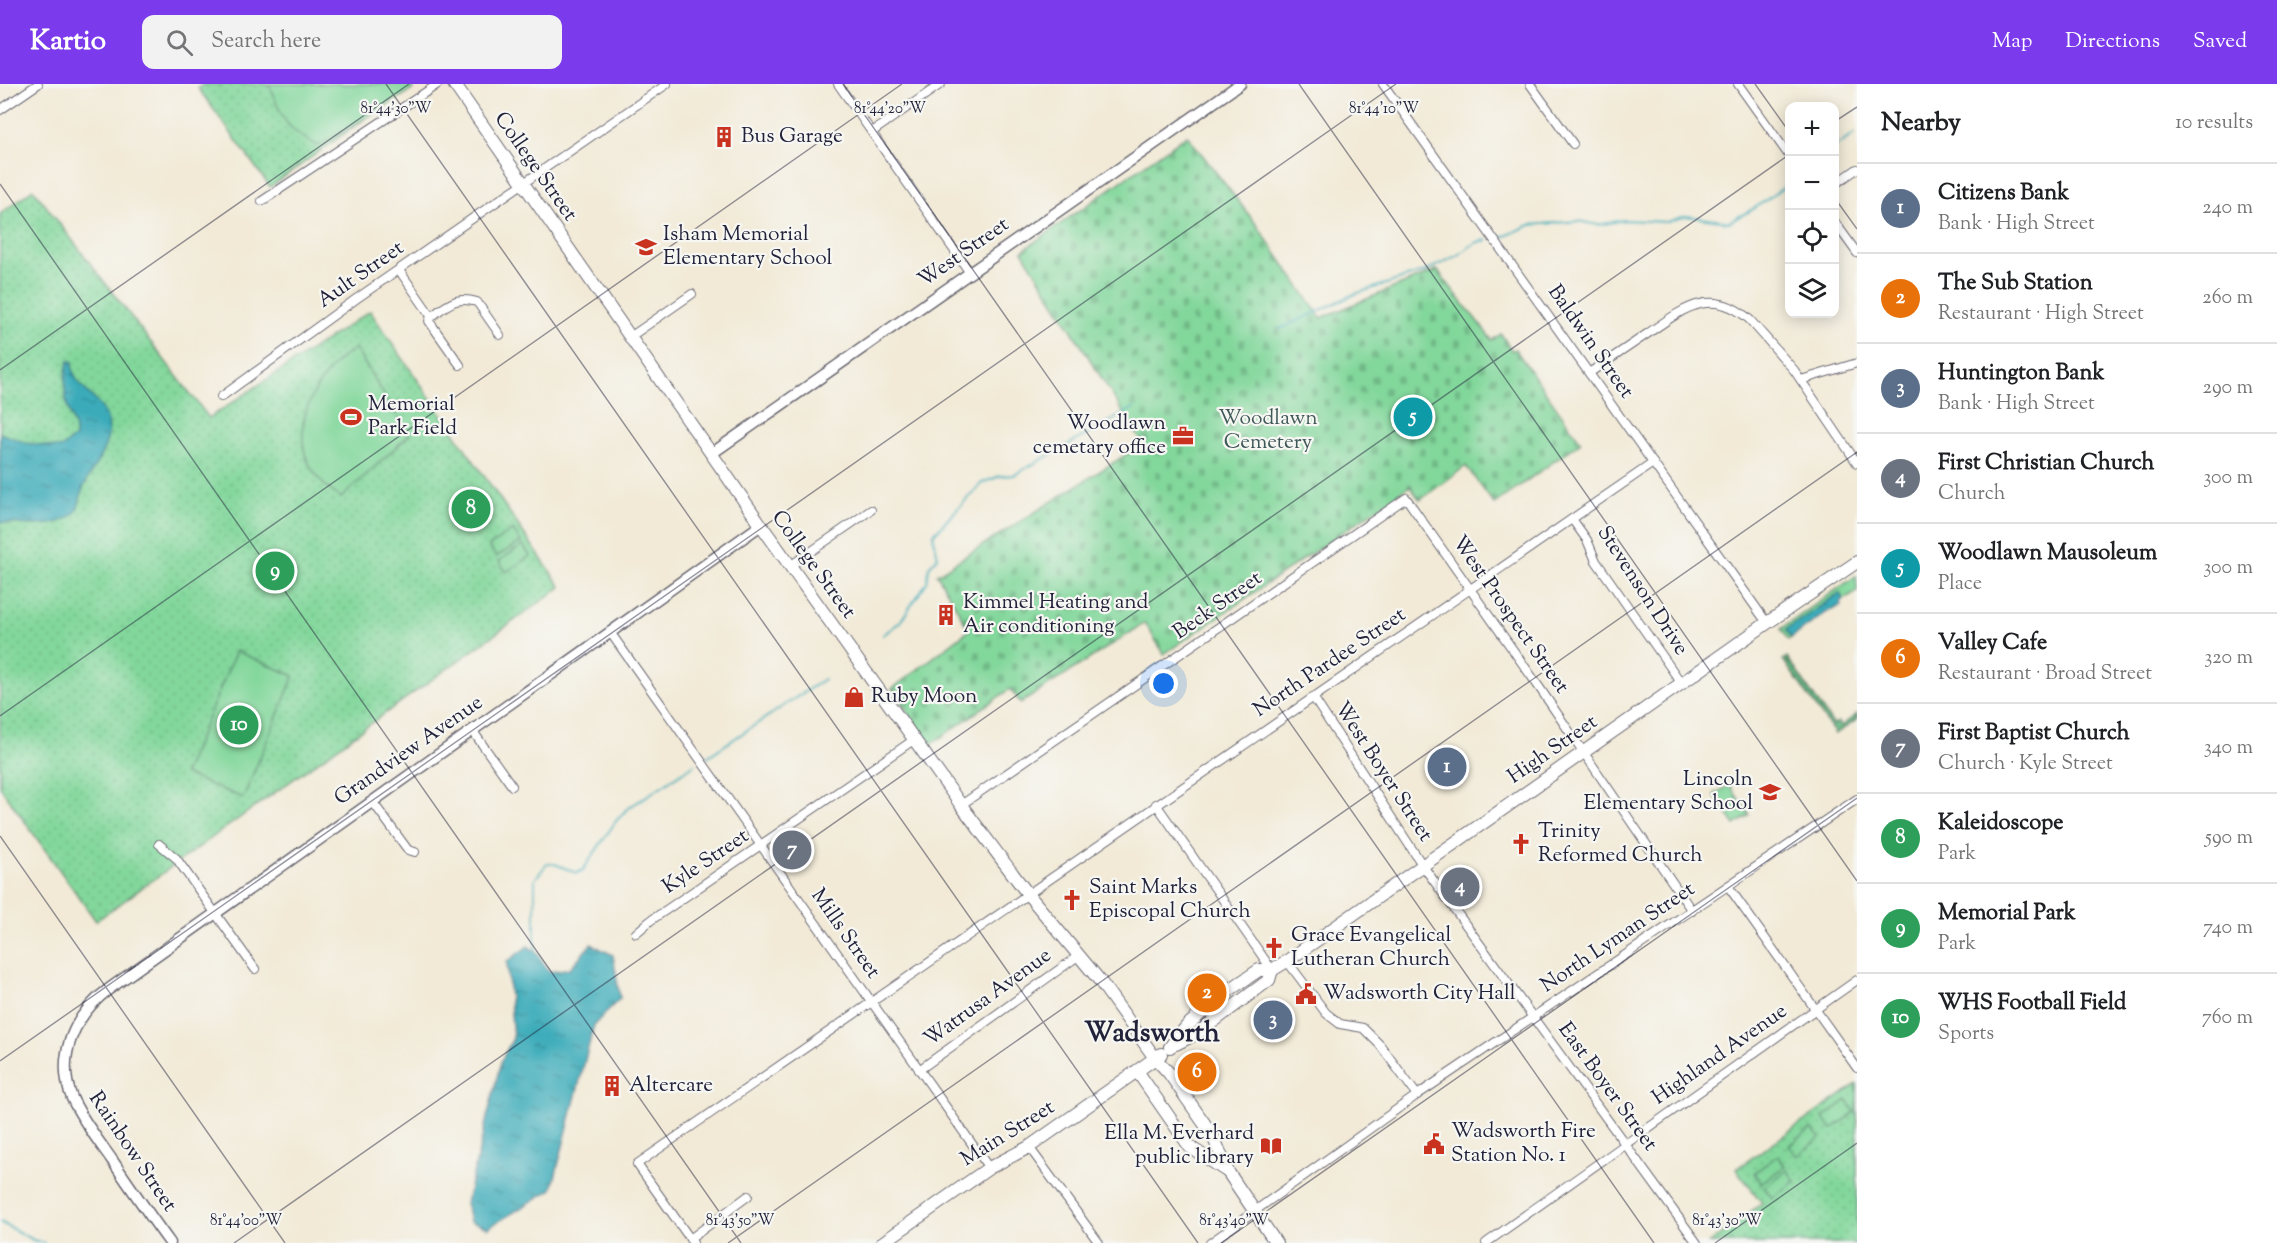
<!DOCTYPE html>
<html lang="en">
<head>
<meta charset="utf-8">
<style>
  body { margin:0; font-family:"Sorts Mill Goudy",serif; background:#f2f2f2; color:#202124 }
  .controls { position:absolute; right:18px; top:18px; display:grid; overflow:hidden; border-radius:12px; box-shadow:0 3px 15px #0003 }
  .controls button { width:54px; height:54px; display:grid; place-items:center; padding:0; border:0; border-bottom:2px solid #e0e0e0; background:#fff; color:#202124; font:30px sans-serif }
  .you { position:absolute; left:1164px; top:600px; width:21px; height:21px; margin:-15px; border:4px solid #fff; border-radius:50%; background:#1a73e8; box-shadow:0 0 0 9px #1a73e833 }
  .badge { display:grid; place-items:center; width:39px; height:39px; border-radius:50%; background:#7c3aed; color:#fff; font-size:20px; font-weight:700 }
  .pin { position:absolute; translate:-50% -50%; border:3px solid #fff; box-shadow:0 2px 6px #0006 }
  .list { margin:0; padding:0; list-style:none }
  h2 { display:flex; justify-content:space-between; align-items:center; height:78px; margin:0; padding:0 24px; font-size:26px }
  h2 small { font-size:20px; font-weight:400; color:#757577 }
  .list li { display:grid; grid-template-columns:39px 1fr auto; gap:18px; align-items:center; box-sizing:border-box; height:90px; padding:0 24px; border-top:2px solid #e0e0e0 }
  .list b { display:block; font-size:22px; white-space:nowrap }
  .list p { margin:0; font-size:20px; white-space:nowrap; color:#757577 }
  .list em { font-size:20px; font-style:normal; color:#757577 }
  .icon { flex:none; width:33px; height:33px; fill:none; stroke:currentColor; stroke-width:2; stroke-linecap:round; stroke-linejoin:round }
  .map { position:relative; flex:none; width:1857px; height:1159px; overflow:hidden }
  header { display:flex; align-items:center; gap:36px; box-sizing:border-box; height:84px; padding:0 30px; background:#7c3aed; color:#fff }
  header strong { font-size:28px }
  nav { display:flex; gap:33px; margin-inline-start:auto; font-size:21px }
  .search { width:420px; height:54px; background:#f2f2f2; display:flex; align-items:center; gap:15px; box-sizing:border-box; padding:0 21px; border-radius:12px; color:#757577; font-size:22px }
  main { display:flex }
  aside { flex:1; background:#fff }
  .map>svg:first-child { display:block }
  .grass { fill:url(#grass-tufts); stroke:#527c6b; stroke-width:1.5 }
  .forest { fill:url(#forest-firs); stroke:#466d5f; stroke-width:1.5 }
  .cemetery { fill:url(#cemetery-stones); stroke:#527c6b; stroke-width:1.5 }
  .park { fill:url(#park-dots); stroke:#527c6b; stroke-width:1.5 }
  .pitch { fill:#82d79b; stroke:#527c6b; stroke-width:1.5 }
  .water { fill:url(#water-ripples); stroke:#2e667a; stroke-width:1.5 }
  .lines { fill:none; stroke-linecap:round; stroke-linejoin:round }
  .stream { stroke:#3babb9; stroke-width:2 }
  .minor-casing { stroke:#6b6872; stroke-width:10 }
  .tertiary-casing { stroke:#6b6872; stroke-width:13 }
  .secondary-casing { stroke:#6b6872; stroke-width:14 }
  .minor { stroke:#fff; stroke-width:8 }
  .tertiary { stroke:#fff; stroke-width:10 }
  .secondary { stroke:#fff; stroke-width:12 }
  .ticks { fill:none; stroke:#22223b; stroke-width:1.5; stroke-opacity:0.45 }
  .labels { text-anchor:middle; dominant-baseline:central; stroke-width:4.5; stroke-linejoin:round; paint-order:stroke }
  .poi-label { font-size:21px; fill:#22223b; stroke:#f6f6f2; text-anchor:start }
  .street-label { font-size:21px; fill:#22223b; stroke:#f6f6f2 }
  .park-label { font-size:21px; fill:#3f5858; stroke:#f6f6f2 }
  .district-label { font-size:27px; font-weight:bold; fill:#22223b; stroke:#f6f6f2 }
  .ticks-label { font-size:15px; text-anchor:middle; fill:#22223b; stroke:#f6f6f2; stroke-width:4.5; stroke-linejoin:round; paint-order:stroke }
</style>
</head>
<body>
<header>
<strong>Kartio</strong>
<div class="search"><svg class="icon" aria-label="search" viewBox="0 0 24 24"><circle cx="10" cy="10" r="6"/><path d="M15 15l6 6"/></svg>Search here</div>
<nav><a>Map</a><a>Directions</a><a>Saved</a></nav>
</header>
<main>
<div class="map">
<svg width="1857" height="1159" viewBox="0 0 1857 1159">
  <defs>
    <pattern id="grass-tufts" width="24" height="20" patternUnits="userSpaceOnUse" patternTransform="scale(1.5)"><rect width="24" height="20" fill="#82d79b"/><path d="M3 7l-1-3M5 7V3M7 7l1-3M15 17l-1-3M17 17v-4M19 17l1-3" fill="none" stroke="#70b886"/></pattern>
    <pattern id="forest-firs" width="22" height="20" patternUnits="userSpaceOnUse" patternTransform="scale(1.5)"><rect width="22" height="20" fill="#69b883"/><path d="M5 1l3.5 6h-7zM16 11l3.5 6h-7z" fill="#56956c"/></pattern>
    <pattern id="cemetery-stones" width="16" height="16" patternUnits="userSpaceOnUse" patternTransform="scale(1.5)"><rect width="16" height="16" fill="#82d79b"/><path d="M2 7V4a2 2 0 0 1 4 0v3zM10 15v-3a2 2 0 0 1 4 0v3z" fill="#70b886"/></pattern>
    <pattern id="park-dots" width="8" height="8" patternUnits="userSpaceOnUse" patternTransform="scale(1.5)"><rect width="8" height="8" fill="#82d79b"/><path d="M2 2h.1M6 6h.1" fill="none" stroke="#70b886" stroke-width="1.8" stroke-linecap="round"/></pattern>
    <pattern id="water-ripples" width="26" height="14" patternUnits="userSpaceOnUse" patternTransform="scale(1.5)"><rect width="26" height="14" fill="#3babb9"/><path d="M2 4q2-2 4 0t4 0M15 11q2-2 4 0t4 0" fill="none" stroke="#318b98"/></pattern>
  </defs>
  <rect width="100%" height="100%" fill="#f6f6f2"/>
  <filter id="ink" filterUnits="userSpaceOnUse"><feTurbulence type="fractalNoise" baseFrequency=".0167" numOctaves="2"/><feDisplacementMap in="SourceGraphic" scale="12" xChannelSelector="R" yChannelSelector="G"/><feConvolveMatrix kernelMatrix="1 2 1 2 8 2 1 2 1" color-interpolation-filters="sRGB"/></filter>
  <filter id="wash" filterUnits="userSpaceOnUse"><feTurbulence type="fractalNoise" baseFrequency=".008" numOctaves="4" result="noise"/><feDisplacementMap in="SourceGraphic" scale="24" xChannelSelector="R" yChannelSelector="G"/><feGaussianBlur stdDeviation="1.35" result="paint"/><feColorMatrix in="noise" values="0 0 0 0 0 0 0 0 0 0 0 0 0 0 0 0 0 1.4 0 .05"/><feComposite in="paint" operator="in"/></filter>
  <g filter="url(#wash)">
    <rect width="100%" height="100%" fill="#f2ead7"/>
    <!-- grass -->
    <path class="grass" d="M1856 492 1857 507 1843 516 1839 509 1787 546 1791 554 1788 556 1781 545Z"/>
    <!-- forest -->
    <path class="forest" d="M1787 573 1833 641 1838 638 1841 642 1857 630V636L1835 650 1783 576Z"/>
    <!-- cemetery -->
    <path class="cemetery" d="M1187 51 1256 140 1321 234 1437 186 1492 256 1501 250 1512 267 1515 265 1581 358 1494 420 1466 382 1420 416 1410 402 1164 570 1145 539 1021 619 1010 605 930 661 892 605 969 546 937 490 1143 360 1022 167Z"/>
    <!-- park -->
    <g class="park">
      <path d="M204 0H413L270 103 198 4Z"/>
      <path d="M33 105 209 334 370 227 561 503 96 837 0 703V130Z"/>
      <path d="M1857 1000V1159H1709L1762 1119 1736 1085Z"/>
    </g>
    <!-- pitch -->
    <g class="pitch">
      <path d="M269 0H414L412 6 319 62C284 46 282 33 269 0Z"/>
      <path d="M355 264 409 351 341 414C286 378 295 322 337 278 342 273 349 269 355 264Z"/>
      <path d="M513 446 521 458 496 473 489 462Z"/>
      <path d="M523 461 530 472 506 488 499 477Z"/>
      <path d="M236 567 294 592 243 714 184 690Z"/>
      <path d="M1729 701 1750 731 1735 741 1714 711Z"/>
      <path d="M1847 1016 1855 1028 1832 1045 1823 1034Z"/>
      <path d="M1812 1044 1820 1054 1797 1072 1789 1062Z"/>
      <path d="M1777 1072 1785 1082 1761 1099 1754 1089Z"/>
      <path d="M1787 1086 1795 1097 1772 1114 1764 1103Z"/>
    </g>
    <!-- water -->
    <g class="water">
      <path d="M69 277H72C71 304 100 312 107 334 115 356 93 383 84 402 78 414 82 427 68 434 48 445 22 440 0 438V349L26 359 61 364 75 353C76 343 73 340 70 330 64 316 63 290 69 277Z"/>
      <path d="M1840 509 1843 516 1840 519 1841 522 1830 526 1791 554 1786 546Z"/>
      <path d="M591 860 613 871 620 914 594 941 552 1105 488 1144 470 1138 466 1119 501 977 513 954 507 878 528 862 537 869 549 888 570 884Z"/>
    </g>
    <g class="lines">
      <!-- stream -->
      <g class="stream">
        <path d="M1834 64 1854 50"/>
        <path d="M1501 154 1530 141 1579 137 1598 141 1624 136 1667 138 1686 132 1729 138 1755 124 1790 99"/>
        <path d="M1280 245 1355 210 1426 187 1458 171 1475 159 1487 156"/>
        <path d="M883 551 900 538 927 498 929 483 938 473 933 451 982 399 1000 392 1014 391 1134 324"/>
        <path d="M707 673 824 595"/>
        <path d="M535 867V795L547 780H555L577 789 583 786 616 737 627 725 695 680"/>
        <path d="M0 1138 33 1156 44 1159"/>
      </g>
    </g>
  </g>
  <g filter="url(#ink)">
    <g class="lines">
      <defs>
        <g id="minor">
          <path d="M838 0 970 189"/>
          <path d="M1383 0 1767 539"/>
          <path d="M1530 0 1573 60"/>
          <path d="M1738 0 1790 73"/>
          <path d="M0 26 38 0"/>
          <path d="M872 48 941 0"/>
          <path d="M1834 101 1857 85"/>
          <path d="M262 117 438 0"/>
          <path d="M1834 137 1857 169"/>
          <path d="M399 186 431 232"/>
          <path d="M630 253 692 210"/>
          <path d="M460 281 429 237C432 231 435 230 440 226 453 217 460 213 477 218L500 251"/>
          <path d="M1589 289C1609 276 1628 263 1647 250 1682 226 1711 201 1750 236L1794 286 1857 379"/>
          <path d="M1801 296 1857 279"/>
          <path d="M221 313 356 215 667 0"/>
          <path d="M1572 435 1587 456 1596 477 1682 600"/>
          <path d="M790 482 871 426"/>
          <path d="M610 548 989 1084"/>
          <path d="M1313 613 1423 782 1697 1159"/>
          <path d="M472 646 512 702"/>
          <path d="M372 717 408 766 415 768"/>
          <path d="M1156 720 1272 886"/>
          <path d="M961 721 1406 414 1539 603 1692 827"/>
          <path d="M159 760 176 774 255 885"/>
          <path d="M1728 802 1857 984"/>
          <path d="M636 849 650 837 915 655"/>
          <path d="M1287 877 1326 929 1340 940 1363 944 1380 961 1417 1011"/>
          <path d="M919 986 1078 872"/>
          <path d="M1029 1063 1099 1159"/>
          <path d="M690 1155 748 1112"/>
          <path d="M693 1159 637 1080 1653 379"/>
          <path d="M1210 1159 1417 1011 1857 715"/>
          <path d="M1486 1159 1857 896"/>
        </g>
        <g id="tertiary">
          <path d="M711 370 1240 0"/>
          <path d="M170 1159C150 1132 131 1104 112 1076 98 1056 82 1036 72 1014 55 972 75 930 109 905L761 441"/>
        </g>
        <g id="secondary">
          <path d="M454 0 761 441 961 721 1027 809 1100 897 1155 974 1169 989 1213 1052 1228 1088 1276 1159"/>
          <path d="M1176 960 1198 949 1269 896 1272 886"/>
          <path d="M1170 963 1187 942 1219 913 1259 886H1272L1287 877 1770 537 1857 478"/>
          <path d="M1137 987 1190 1063 1228 1088"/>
          <path d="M882 1159 989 1084 1029 1063 1161 970"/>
        </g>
      </defs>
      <!-- minor casing -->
      <use href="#minor" class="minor-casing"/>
      <!-- tertiary casing -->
      <use href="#tertiary" class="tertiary-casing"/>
      <!-- secondary casing -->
      <use href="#secondary" class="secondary-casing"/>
      <!-- minor -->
      <use href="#minor" class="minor"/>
      <!-- tertiary -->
      <use href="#tertiary" class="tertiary"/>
      <!-- secondary -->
      <use href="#secondary" class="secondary"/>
    </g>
  </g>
  <!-- ticks -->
  <path class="ticks" d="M386 0 1198 1159M843 0 1654 1159M1299 0 1857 797M1755 0 1790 49M1834 38 1857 23M0 100 741 1159M1834 113 1857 145M0 286 409 0M0 632 902 0M0 752 285 1159M0 977 1396 0M234 1159 1790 70M728 1159 1857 368M1221 1159 1857 714M1715 1159 1857 1059"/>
  <!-- icons -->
  <defs>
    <symbol id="building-bare" viewBox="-9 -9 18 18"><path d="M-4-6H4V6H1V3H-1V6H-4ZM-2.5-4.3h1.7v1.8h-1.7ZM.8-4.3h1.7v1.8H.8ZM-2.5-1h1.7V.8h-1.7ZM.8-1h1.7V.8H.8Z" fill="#c8321e" stroke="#f6f6f2" stroke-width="2.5" paint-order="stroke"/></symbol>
    <symbol id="school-bare" viewBox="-9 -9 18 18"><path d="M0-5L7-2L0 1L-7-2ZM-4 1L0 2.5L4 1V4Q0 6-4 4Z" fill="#c8321e" stroke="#f6f6f2" stroke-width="2.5" paint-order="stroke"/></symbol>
    <symbol id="stadium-bare" viewBox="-9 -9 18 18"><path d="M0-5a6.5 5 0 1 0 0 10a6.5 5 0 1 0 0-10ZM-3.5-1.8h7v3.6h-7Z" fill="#c8321e" stroke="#f6f6f2" stroke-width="2.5" paint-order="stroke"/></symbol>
    <symbol id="office-bare" viewBox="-9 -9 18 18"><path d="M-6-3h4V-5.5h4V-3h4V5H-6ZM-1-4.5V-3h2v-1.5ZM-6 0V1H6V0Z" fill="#c8321e" stroke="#f6f6f2" stroke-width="2.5" paint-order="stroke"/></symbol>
    <symbol id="shop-bare" viewBox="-9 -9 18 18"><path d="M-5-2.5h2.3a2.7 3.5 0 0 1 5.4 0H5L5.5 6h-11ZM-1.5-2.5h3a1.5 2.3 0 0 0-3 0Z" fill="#c8321e" stroke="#f6f6f2" stroke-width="2.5" paint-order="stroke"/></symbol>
    <symbol id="church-bare" viewBox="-9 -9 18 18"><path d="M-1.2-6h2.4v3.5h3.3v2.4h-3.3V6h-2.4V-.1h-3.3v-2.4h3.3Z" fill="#c8321e" stroke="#f6f6f2" stroke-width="2.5" paint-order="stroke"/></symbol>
    <symbol id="civic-bare" viewBox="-9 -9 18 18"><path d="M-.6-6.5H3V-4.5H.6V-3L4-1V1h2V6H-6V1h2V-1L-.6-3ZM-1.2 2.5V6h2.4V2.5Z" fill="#c8321e" stroke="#f6f6f2" stroke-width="2.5" paint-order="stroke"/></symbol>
    <symbol id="library-bare" viewBox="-9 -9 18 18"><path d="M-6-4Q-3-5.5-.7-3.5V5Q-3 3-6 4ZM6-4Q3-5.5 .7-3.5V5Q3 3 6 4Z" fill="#c8321e" stroke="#f6f6f2" stroke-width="2.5" paint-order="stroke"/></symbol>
  </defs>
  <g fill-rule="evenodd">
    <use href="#building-bare" x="709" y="38" width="30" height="30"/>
    <use href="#school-bare" x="631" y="148" width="30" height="30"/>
    <use href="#stadium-bare" x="336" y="318" width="30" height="30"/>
    <use href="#office-bare" x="1168" y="337" width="30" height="30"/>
    <use href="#building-bare" x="931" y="516" width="30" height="30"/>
    <use href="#shop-bare" x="839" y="598" width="30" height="30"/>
    <use href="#school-bare" x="1755" y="693" width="30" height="30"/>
    <use href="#church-bare" x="1506" y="745" width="30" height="30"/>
    <use href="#church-bare" x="1057" y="801" width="30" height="30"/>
    <use href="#church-bare" x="1259" y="849" width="30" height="30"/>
    <use href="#civic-bare" x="1291" y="895" width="30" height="30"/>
    <use href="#building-bare" x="597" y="987" width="30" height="30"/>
    <use href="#civic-bare" x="1419" y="1045" width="30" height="30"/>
    <use href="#library-bare" x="1256" y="1047" width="30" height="30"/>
  </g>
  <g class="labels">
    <!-- poi labels -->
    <g class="poi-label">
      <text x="741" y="53">Bus Garage</text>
      <text x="663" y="151">Isham Memorial<tspan x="663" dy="24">Elementary School</tspan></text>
      <text x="368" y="321">Memorial<tspan x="368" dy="24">Park Field</tspan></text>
      <text x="1166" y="340" text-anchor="end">Woodlawn<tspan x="1166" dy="24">cemetary office</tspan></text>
      <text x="963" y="519">Kimmel Heating and<tspan x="963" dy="24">Air conditioning</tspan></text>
      <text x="871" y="613">Ruby Moon</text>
      <text x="1753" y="696" text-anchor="end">Lincoln<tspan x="1753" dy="24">Elementary School</tspan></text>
      <text x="1538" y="748">Trinity<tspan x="1538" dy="24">Reformed Church</tspan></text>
      <text x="1089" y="804">Saint Marks<tspan x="1089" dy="24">Episcopal Church</tspan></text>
      <text x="1291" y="852">Grace Evangelical<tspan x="1291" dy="24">Lutheran Church</tspan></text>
      <text x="1323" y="910">Wadsworth City Hall</text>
      <text x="629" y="1002">Altercare</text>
      <text x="1451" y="1048">Wadsworth Fire<tspan x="1451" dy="24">Station No. 1</tspan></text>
      <text x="1254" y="1050" text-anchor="end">Ella M. Everhard<tspan x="1254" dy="24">public library</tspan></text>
    </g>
    <!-- street labels -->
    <g class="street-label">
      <text transform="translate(535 83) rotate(55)">College Street</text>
      <text transform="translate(964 169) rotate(-35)">West Street</text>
      <text transform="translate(361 191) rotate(-35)">Ault Street</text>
      <text transform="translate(1590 258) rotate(55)">Baldwin Street</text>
      <text transform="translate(813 481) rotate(54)">College Street</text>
      <text transform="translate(1642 507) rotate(57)">Stevenson Drive</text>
      <text transform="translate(1218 522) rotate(-35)">Beck Street</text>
      <text transform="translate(1510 531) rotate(55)">West Prospect Street</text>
      <text transform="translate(1330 579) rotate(-34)">North Pardee Street</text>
      <text transform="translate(1553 666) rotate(-35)">High Street</text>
      <text transform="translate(409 667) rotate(-35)">Grandview Avenue</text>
      <text transform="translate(1383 688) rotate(57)">West Boyer Street</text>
      <text transform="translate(706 778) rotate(-34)">Kyle Street</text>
      <text transform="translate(845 850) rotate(55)">Mills Street</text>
      <text transform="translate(1618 854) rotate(-34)">North Lyman Street</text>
      <text transform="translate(988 914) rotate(-36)">Watrusa Avenue</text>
      <text transform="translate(1720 971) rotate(-35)">Highland Avenue</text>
      <text transform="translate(1607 1003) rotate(54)">East Boyer Street</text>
      <text transform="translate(1008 1050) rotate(-32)">Main Street</text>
      <text transform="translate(132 1068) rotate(56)">Rainbow Street</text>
    </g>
    <!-- park labels -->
    <g class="park-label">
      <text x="1268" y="335">Woodlawn<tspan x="1268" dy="24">Cemetery</tspan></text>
    </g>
    <!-- district labels -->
    <g class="district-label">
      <text x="1152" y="950">Wadsworth</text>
    </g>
  </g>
  <g class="ticks-label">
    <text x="396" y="29">81°44'30"W</text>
    <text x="890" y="29">81°44'20"W</text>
    <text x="1384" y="29">81°44'10"W</text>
    <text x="246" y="1141">81°44'00"W</text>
    <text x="740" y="1141">81°43'50"W</text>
    <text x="1234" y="1141">81°43'40"W</text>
    <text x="1727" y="1141">81°43'30"W</text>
  </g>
</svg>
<div class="controls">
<button>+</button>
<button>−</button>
<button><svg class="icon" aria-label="locate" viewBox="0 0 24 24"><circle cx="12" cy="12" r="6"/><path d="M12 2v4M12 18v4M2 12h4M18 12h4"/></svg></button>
<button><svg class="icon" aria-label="layers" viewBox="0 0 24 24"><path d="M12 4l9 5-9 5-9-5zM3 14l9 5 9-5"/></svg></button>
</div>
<div class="you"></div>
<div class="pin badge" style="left:1447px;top:683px;background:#5c6f8a">1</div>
<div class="pin badge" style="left:1207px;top:909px;background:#e8710a">2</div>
<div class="pin badge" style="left:1273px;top:936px;background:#5c6f8a">3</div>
<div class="pin badge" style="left:1460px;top:803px;background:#6b7280">4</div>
<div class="pin badge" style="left:1413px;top:333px;background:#0f9aa8">5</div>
<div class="pin badge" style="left:1197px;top:988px;background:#e8710a">6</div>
<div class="pin badge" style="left:792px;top:766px;background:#6b7280">7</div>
<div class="pin badge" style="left:471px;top:425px;background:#2e9e5b">8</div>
<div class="pin badge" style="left:275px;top:487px;background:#2e9e5b">9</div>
<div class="pin badge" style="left:239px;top:641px;background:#2e9e5b">10</div>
</div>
<aside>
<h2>Nearby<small>10 results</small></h2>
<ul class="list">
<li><span class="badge" style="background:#5c6f8a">1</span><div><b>Citizens Bank</b><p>Bank · High Street</p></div><em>240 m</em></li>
<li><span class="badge" style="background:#e8710a">2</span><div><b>The Sub Station</b><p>Restaurant · High Street</p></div><em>260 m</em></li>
<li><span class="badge" style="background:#5c6f8a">3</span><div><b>Huntington Bank</b><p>Bank · High Street</p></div><em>290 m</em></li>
<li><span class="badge" style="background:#6b7280">4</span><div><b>First Christian Church</b><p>Church</p></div><em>300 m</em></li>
<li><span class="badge" style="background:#0f9aa8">5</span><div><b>Woodlawn Mausoleum</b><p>Place</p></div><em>300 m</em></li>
<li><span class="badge" style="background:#e8710a">6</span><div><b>Valley Cafe</b><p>Restaurant · Broad Street</p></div><em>320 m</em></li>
<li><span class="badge" style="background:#6b7280">7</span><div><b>First Baptist Church</b><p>Church · Kyle Street</p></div><em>340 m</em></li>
<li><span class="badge" style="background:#2e9e5b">8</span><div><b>Kaleidoscope</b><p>Park</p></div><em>590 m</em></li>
<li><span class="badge" style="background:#2e9e5b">9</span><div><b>Memorial Park</b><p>Park</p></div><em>740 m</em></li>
<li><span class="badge" style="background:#2e9e5b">10</span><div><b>WHS Football Field</b><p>Sports</p></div><em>760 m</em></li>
</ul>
</aside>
</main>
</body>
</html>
